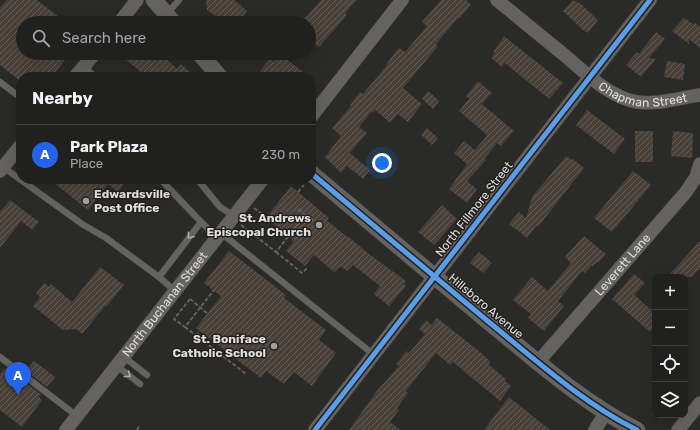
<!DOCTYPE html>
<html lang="en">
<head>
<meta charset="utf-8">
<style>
  body { margin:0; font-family:Rubik,sans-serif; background:#282828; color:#f1f3f6 }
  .controls { position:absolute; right:12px; bottom:12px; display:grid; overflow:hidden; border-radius:8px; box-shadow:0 4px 16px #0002 }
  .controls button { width:36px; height:36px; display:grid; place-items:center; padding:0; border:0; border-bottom:1px solid #3d3e3d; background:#20201f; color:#f1f3f6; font:20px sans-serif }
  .you { position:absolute; left:382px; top:163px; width:14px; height:14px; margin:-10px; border:3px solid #fff; border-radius:50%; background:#1a73e8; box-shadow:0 0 0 6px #1a73e833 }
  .badge { display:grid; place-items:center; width:26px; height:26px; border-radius:50%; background:#2563eb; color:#fff; font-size:13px; font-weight:700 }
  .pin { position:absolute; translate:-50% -33px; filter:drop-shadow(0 1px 2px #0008) }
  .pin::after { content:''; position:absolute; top:21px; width:14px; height:12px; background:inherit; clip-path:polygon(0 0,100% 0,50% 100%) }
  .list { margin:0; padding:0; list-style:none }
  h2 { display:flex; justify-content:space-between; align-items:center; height:52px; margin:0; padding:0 16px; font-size:17px }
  h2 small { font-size:13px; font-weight:400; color:#a2a3a4 }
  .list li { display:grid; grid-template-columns:26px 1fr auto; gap:12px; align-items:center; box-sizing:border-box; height:60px; padding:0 16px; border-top:1px solid #3d3e3d }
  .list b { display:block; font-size:15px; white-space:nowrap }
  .list p { margin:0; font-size:13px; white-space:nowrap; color:#a2a3a4 }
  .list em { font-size:13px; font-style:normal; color:#a2a3a4 }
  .icon { flex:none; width:22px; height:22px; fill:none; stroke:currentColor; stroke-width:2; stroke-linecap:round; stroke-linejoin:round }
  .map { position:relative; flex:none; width:700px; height:430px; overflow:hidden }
  .search { position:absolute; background:#20201f; box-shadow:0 4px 16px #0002; left:16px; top:16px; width:300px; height:44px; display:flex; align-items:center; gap:10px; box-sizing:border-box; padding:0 14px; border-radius:22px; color:#a2a3a4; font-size:15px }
  .panel { position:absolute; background:#20201f; box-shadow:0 4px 16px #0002; left:16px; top:72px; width:300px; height:112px; border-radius:16px }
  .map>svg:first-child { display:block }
  .building { fill:url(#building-hatch) }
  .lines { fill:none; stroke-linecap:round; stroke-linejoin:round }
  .service-casing { stroke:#484847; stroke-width:7 }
  .minor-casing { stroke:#484847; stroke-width:14 }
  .tertiary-casing { stroke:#484847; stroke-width:17 }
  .path { stroke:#626160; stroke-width:2; stroke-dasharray:4 2; stroke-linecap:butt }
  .service { stroke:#646362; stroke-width:6 }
  .minor { stroke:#646362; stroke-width:13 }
  .tertiary { stroke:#646362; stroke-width:16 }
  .cycleway-casing { stroke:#22201e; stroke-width:8 }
  .cycleway { stroke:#5a9eea; stroke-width:5 }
  .oneway { stroke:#aeadac }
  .poi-dot { fill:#a0a09f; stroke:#22201e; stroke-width:1.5 }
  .labels { text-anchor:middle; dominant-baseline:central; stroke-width:3; stroke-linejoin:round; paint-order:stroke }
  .street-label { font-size:12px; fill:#e0dfde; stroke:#22201e }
  .poi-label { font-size:12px; font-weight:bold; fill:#e0dfde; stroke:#22201e; text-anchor:end }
</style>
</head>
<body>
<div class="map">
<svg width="700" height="430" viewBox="0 0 700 430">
  <defs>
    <pattern id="building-hatch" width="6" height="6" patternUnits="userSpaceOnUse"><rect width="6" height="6" fill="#494039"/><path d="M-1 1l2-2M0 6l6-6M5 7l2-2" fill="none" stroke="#635b55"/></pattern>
  </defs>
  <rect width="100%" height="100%" fill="#2a2a29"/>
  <!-- building -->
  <g class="building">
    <path d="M7 0H37L60 18 55 23H23V53H70L52 77H21V82L0 65V8Z"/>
    <path d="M206 0H234L247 11 238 23H225L207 10Z"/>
    <path d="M321 0H357L345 13 347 15 319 47 309 39V23H301Z"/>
    <path d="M441 0H466L471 5 459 19 458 18 436 44 438 46 403 88 422 104 408 122 398 114 390 123 375 110 372 113 371 112 359 127 367 133 350 153 370 170 363 179 347 166 341 173 325 157 341 136 332 128 351 106 350 105 360 92 363 94 388 64 387 63 399 48 405 52 427 26 422 22Z"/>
    <path d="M573 0 581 4 598 20 588 33 585 30 584 31 563 11Z"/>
    <path d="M684 18 693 24 695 23 700 27V48L689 39V44L672 31Z"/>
    <path d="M656 32 665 39 649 58 656 59 641 77 626 65 637 52 639 54Z"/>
    <path d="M504 36 563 83 549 99 505 63 502 67 491 58 495 53 493 52Z"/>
    <path d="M117 53H160L177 69 181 64 195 77H134L140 71Z"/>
    <path d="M279 54 297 67 309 77H256L270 58 274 62Z"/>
    <path d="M667 61 685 64 683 80 664 77Z"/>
    <path d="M478 81 492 93 482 104 514 131 501 146 497 143 484 159 486 160 467 181 477 189 467 203 449 189 467 164 454 153 464 141 475 150 487 135 459 111 469 99 466 96Z"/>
    <path d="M428 91 439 101 433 109 422 99Z"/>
    <path d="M587 110 625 139 614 154 576 125Z"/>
    <path d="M427 128 438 138 432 145 421 135Z"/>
    <rect x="635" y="131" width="18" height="31"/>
    <path d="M673 131 693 133 692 158 671 156Z"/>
    <path d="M566 156 572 160 573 159 584 168 538 227 536 226 527 238 509 224 519 212 526 218 532 197Z"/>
    <path d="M633 171 651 185 612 232 594 218Z"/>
    <path d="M49 179H128L118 192 108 184 88 210Z"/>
    <path d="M291 186 329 218 327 221 348 237H349L369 254 406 281 404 284 406 286 389 306 374 294 380 286 353 265 347 271 341 266 334 272 314 255 305 266 286 251 294 241 268 220 271 216 269 214Z"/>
    <path d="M10 200 39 222 32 230 21 221 0 248V212Z"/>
    <path d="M442 205 457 219 434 245 418 232Z"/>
    <path d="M584 236 606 254 600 261 596 263 592 266H591L585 273 582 271 558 301 564 306 544 331 528 318 531 314 513 300 532 277 548 291 571 263 565 257Z"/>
    <path d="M700 241V268L692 277H667Z"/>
    <path d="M229 251 286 295 284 298 326 330 319 340 336 353 312 386 294 372 284 384 266 371 261 378 196 328 221 296 204 283Z"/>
    <path d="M479 252 492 263 483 273 470 263Z"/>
    <path d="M100 267 124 285 106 307 105 306 82 334 76 329 63 330 33 306 40 297 36 293 44 283 49 287 51 284 72 302Z"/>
    <path d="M634 274 645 283 634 295 655 313V326L650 332 612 299Z"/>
    <path d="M437 318 484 355H483L490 361 489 365 506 379 505 381 511 386 500 401 453 362 450 365 436 353 406 391 408 393 397 408 399 410 390 422 400 430H349L376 392 399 366 396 364 406 351 409 353 425 334 419 329 426 320 432 325Z"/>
    <path d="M34 361 55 377 47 387 26 371Z"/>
    <path d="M5 368 41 394 39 397 42 400 22 427 0 410V374Z"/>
    <path d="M509 397 550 430H484Z"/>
  </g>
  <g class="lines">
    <defs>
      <g id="service">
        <path d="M167 14 179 0"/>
        <path d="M84 66 95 77"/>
        <path d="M0 82 21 98"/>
        <path d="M3 167 82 224 106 238 159 277"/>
        <path d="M160 179 201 222"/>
        <path d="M197 179 220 207 234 216"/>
        <path d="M221 233 373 354"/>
        <path d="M175 291 159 277 201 222 217 237"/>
        <path d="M0 357 77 416"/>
        <path d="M124 357 147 375"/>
        <path d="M117 366 140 384"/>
      </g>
      <g id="minor">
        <path id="s1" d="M497 0C519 18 541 36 563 54 585 72 608 97 637 102 657 105 680 98 700 95"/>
        <path d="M119 23 137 0"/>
        <path d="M75 77 95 53"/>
        <path d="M311 117 402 0"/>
        <path d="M0 171 21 145"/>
        <path id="s2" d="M538 362 686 192 696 177 700 164"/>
        <path id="s3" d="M66 430 263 179"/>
        <path d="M315 430 650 0"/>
        <path d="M595 430 606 412"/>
        <path d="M678 430 700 403"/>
      </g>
      <g id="tertiary">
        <path d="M154 0 174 23"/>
        <path d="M199 53 220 77"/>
        <path d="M311 173C370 223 430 273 490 323 537 361 583 403 637 430"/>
      </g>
    </defs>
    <!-- service casing -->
    <use href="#service" class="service-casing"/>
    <!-- minor casing -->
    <use href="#minor" class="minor-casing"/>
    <!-- tertiary casing -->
    <use href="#tertiary" class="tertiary-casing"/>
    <!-- path -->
    <g class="path">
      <path d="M298 192 304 185"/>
      <path d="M254 208 269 219"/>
      <path d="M305 215 314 221"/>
      <path d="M241 225 276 252 305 215 297 208"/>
      <path d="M276 252 302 273 308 267"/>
      <path d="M190 299 174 319 185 327 214 290"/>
      <path d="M190 299 207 313"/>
      <path d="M185 327 246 374"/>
      <path d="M196 336 200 331"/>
      <path d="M137 430 140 425"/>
    </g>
    <!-- service -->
    <use href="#service" class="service"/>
    <!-- minor -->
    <use href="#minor" class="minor"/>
    <!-- tertiary -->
    <use href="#tertiary" class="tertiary"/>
    <defs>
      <g id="cycleway">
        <path d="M311 173C370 223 430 273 490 323 537 361 583 403 637 430"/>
        <path d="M315 430 650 0"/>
      </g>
    </defs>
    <!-- cycleway casing -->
    <use href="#cycleway" class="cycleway-casing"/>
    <!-- cycleway -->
    <use href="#cycleway" class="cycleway"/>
  </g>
  <!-- one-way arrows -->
  <defs><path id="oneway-chevron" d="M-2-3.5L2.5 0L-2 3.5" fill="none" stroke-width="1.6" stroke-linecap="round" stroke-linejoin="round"/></defs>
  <g class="oneway">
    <use href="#oneway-chevron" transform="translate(190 236) rotate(128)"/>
    <use href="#oneway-chevron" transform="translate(128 375) rotate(38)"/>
  </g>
  <!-- markers -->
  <g class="poi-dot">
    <circle cx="86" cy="201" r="4"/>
    <circle cx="319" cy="225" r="4"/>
    <circle cx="274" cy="346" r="4"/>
  </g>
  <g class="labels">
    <!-- street labels -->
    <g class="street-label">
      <text stroke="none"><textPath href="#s1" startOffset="179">Chapman Street</textPath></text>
      <text transform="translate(474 209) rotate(-52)">North Fillmore Street</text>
      <text stroke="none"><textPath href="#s2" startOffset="129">Leverett Lane</textPath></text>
      <text stroke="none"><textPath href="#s3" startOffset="160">North Buchanan Street</textPath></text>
      <text transform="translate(486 306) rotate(40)">Hillsboro Avenue</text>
    </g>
    <!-- poi labels -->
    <g class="poi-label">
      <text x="94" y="194" text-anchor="start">Edwardsville<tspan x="94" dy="14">Post Office</tspan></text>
      <text x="311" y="218">St. Andrews<tspan x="311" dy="14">Episcopal Church</tspan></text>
      <text x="266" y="339">St. Boniface<tspan x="266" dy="14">Catholic School</tspan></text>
    </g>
  </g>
</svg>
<div class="controls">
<button>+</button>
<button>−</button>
<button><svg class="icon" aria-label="locate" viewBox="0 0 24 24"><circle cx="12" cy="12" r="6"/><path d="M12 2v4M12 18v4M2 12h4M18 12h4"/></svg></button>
<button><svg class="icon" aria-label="layers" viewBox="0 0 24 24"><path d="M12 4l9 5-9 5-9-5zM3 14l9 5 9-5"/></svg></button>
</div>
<div class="you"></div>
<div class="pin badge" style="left:18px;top:395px">A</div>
<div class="search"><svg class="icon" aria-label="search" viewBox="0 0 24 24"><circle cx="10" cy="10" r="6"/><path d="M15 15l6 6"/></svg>Search here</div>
<section class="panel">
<h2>Nearby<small></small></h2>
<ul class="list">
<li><span class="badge">A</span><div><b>Park Plaza</b><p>Place</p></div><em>230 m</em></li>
</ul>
</section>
</div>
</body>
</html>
